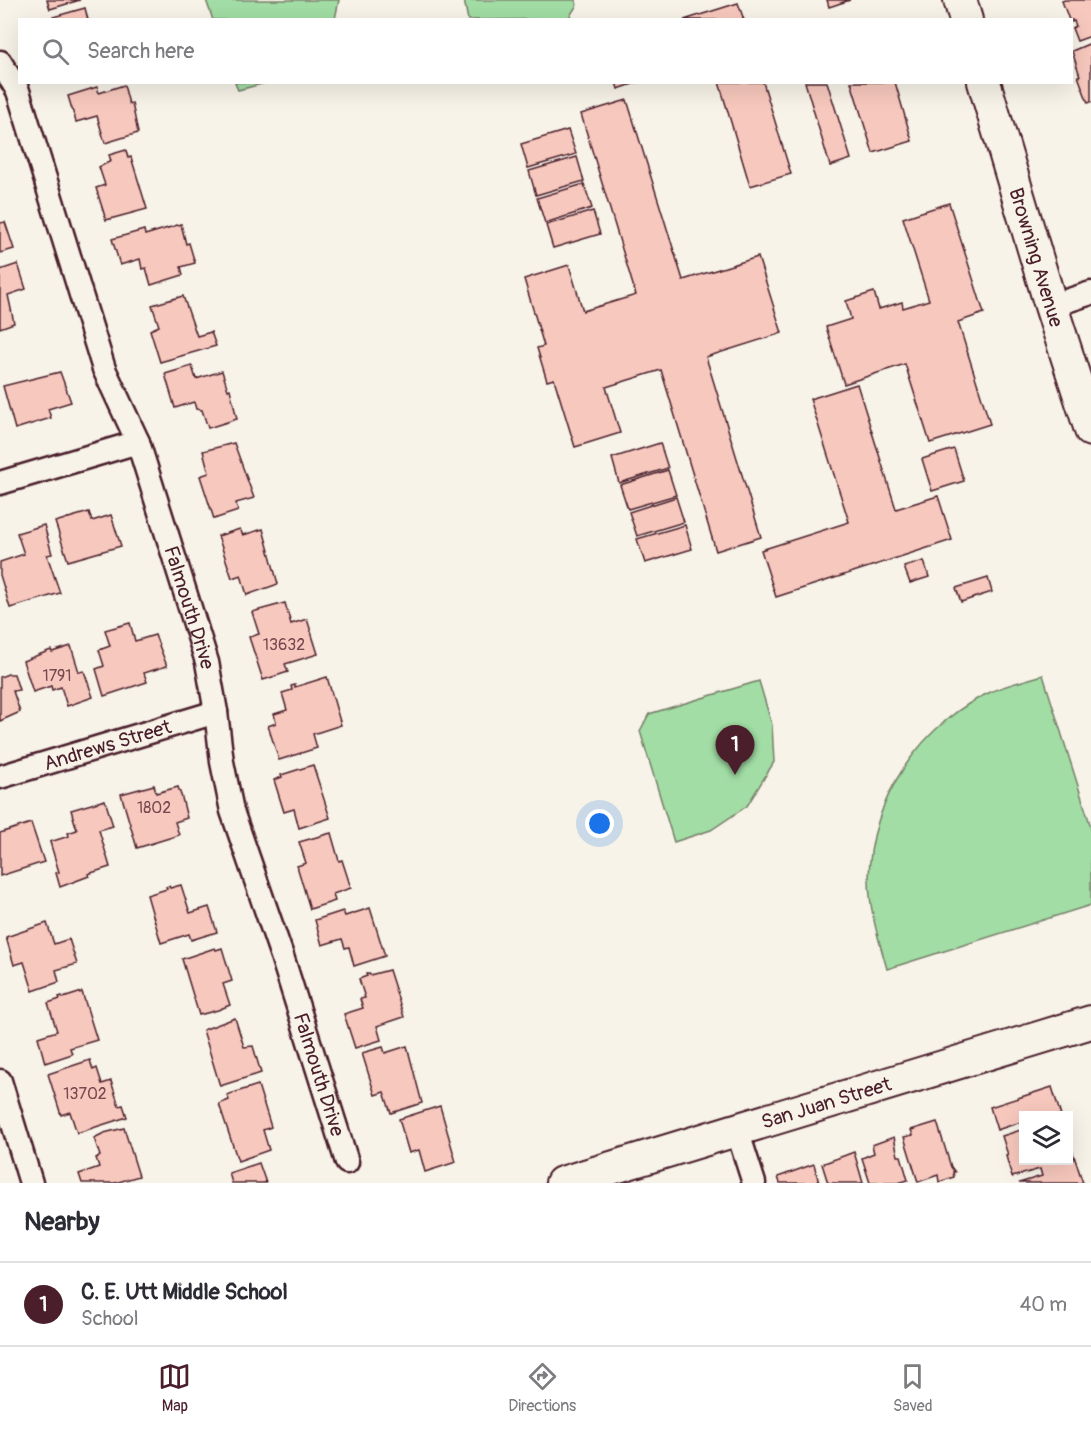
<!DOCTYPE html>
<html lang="en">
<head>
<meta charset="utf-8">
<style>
  body { margin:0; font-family:Pangolin,sans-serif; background:#f7f7f7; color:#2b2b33 }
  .controls { position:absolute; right:18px; bottom:18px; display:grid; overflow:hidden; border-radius:0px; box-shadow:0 6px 24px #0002 }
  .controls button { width:54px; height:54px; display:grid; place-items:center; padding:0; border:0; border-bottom:2px solid #e1e1e2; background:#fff; color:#2b2b33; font:30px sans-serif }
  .you { position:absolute; left:600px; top:824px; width:21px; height:21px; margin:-15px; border:4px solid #fff; border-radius:50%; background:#1a73e8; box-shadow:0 0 0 9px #1a73e833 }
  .badge { display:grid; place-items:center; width:39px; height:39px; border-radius:50%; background:#4a1f2b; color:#fff; font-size:20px; font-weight:700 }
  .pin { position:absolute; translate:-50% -50px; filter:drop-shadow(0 2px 3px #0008) }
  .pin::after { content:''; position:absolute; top:32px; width:21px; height:18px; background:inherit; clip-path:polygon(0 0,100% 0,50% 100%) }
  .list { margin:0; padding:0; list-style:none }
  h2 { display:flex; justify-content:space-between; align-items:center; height:78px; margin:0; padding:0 24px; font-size:26px }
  h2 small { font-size:20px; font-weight:400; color:#7c7c81 }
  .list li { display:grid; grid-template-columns:39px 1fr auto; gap:18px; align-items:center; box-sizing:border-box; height:84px; padding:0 24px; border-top:2px solid #e1e1e2 }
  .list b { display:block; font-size:22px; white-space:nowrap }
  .list p { margin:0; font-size:20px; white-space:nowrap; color:#7c7c81 }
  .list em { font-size:20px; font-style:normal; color:#7c7c81 }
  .icon { flex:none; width:33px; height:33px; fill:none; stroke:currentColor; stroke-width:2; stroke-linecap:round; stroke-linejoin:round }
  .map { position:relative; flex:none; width:1091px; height:1183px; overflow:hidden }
  .search { position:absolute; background:#fff; box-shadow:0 6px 24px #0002; left:18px; right:18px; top:18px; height:66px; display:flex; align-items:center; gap:15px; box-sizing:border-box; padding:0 21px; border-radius:0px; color:#7c7c81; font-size:22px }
  .sheet { height:162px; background:#fff }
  nav { display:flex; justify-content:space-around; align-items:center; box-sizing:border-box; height:84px; border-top:2px solid #e1e1e2; background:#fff; font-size:16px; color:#7c7c81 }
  nav a { display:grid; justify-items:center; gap:3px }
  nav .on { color:#4a1f2b }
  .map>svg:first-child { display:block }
  .green { fill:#a1dda4; stroke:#767e68; stroke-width:1.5 }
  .building { fill:#f7c8bd; stroke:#4a1f2b; stroke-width:1.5 }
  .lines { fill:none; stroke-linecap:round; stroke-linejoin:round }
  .minor-casing { stroke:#4a1f2b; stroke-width:27 }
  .secondary-casing { stroke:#4a1f2b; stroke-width:36 }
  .minor { stroke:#f7f3e8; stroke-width:22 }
  .secondary { stroke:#f7f3e8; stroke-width:32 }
  .labels { text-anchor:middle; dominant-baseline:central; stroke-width:5; stroke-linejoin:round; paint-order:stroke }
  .number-label { font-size:16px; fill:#754950 }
  .street-label { font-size:20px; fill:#4a1f2b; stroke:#f7f3e8 }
</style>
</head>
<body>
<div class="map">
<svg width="1091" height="1183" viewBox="0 0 1091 1183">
  <rect width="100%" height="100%" fill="#f7f3e8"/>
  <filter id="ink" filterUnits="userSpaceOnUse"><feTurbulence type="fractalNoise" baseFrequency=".0167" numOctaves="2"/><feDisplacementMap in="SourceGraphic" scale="12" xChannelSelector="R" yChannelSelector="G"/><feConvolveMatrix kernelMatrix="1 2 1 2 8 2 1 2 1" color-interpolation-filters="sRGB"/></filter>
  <g filter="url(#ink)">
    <!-- green -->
    <g class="green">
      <path d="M206 0H339L335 19 213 20Z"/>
      <path d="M464 0H575L577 5 568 19 468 20Z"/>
      <path d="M235 83V82L266 83 238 90Z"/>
      <path d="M1043 675 1091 827V905L887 969C879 940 869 910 869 879 869 800 922 721 995 690 1010 684 1027 680 1043 675Z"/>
      <path d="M759 681 772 725 774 762 747 806 711 830 674 842 640 731 649 714Z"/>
    </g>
    <!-- building -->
    <g class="building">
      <path d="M47 0H80L50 9Z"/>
      <path d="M827 0H850L829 7Z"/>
      <path d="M1065 0H1091V36L1077 41 1072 28 1076 26 1074 21 1072 22V20H1069L1062 1Z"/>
      <path d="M738 3 744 20H684Z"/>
      <path d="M85 8 88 20H54L53 17Z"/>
      <path d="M1091 43V102L1088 103 1078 76H1080L1072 51Z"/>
      <path d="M616 82H639L618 89Z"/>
      <path d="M719 82H763L791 174 750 186Z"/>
      <path d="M805 82H827L851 159 830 166Z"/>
      <path d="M851 82H895L912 141 873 153Z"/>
      <path d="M124 85 129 104 132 103 138 133 105 143 97 116 76 122 68 96 97 87 99 93Z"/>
      <path d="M627 100 683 280 758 257 782 333 706 357 761 537 716 551 661 370 606 387 620 433 575 447 554 379 547 381 537 348 544 346 524 279 569 265 583 311 636 295 581 114Z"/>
      <path d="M568 130 576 154 528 168 521 144Z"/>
      <path d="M126 150 128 158 131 157 147 209 106 220 96 188 105 185 99 167 111 161 109 155Z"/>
      <path d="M577 157 584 181 536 195 529 171Z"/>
      <path d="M584 184 592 208 545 223 537 198Z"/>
      <path d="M949 203 984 313 958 322 990 424 930 443 905 364 844 384 826 327 851 319 846 301 874 292 879 309 902 302 903 308 929 300 903 218Z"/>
      <path d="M593 211 600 234 553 248 546 225Z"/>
      <path d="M5 222 14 249 0 253V223Z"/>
      <path d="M181 224 186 244 189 243 195 263 181 267 183 275 151 285 146 268 142 269 140 259 120 265 112 239 144 230 145 235Z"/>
      <path d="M18 264 26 289 8 295 14 323 0 328V270Z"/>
      <path d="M183 296 197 336 211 332 216 346 160 362 150 330 159 326 152 305Z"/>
      <path d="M192 366 196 379 222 371 228 390 230 389 237 419 208 428 202 410 196 409 194 402 175 408 165 374Z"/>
      <path d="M60 372 71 402 48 409 51 418 15 429 3 386Z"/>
      <path d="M857 384 896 509 938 496 952 540 776 597 761 550 849 522 810 399Z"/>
      <path d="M234 443 254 498 236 503 238 511 214 519 200 476 209 473 203 451Z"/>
      <path d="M660 443 668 468 619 483 612 458Z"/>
      <path d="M954 449 964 481 932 491 922 459Z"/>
      <path d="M668 470 676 495 628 509 620 485Z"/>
      <path d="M676 497 684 522 637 536 629 512Z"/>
      <path d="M89 512 92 521 111 515 121 546 68 561 55 522Z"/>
      <path d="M44 525 52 554 47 555 60 593 10 608 0 575V562L24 554 17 533Z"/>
      <path d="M685 525 692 549 645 563 637 539Z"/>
      <path d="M240 529 243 535 263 529 278 584 247 595 241 575 232 578 218 536Z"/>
      <path d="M924 561 929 577 910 583 904 567Z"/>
      <path d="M988 578 992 592 961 602 956 588Z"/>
      <path d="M285 603 291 624 307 619 318 654 285 664 288 672 263 680 249 637 259 634 252 612Z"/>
      <path d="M130 623 135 641 155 635 167 666 144 673 147 682 104 696 96 669 104 666 99 650 110 646 105 630Z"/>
      <path d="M71 646 79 672 84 671 93 697 67 706 61 687 52 690 51 686 33 692 23 661 51 650 52 652Z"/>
      <path d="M8 674H14L19 690 13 691 20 712 0 721V677Z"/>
      <path d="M327 677 341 725 313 734 317 748 279 760 268 726 276 723 274 714 287 710 282 693 292 690 291 686 295 685V687Z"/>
      <path d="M313 765 330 818 299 828 294 809 284 812 274 780 282 777 281 775Z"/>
      <path d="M154 785 156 793 178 787 182 798 187 818 175 822 179 835 137 848 121 794Z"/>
      <path d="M105 800 113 826 99 830 110 867 88 874 89 876 60 887 56 873 59 872 50 842 69 836 68 833 77 830 71 810Z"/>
      <path d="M31 823 44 862 0 876V833Z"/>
      <path d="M331 833 339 861 342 860 351 888 333 894 335 901 310 909 297 866 306 863 299 842Z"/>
      <path d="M181 885 190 913 209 907 217 932 191 940 189 934 161 943 147 895 167 889 166 887 169 886 170 888Z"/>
      <path d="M370 908 385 956 354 966 349 947 345 948 342 939 322 945 315 920 343 911 345 916Z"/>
      <path d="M47 923 54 944 69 939 77 964 56 970 59 982 33 991 24 962 14 965 6 937Z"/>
      <path d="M215 948 216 950 222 948 232 981 223 984 230 1005 218 1010 199 1015 182 959Z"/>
      <path d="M389 970 404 1017 377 1026 381 1040 355 1048 344 1014 363 1008 360 999 365 998 359 979 367 976 366 974H370V975Z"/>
      <path d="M82 992 97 1040 70 1048 72 1054 45 1063 38 1037 57 1031 48 1003 60 999 59 997 62 996 63 998Z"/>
      <path d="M235 1018 244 1047 253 1046 261 1073 220 1086 203 1030Z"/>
      <path d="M407 1046 422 1103 391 1113 384 1092 375 1095 362 1053 383 1047 385 1053Z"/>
      <path d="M90 1060 93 1070 97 1068 102 1084 111 1081 119 1106 123 1105 127 1117 77 1133 70 1112 61 1115 48 1074Z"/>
      <path d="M258 1085 271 1127 263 1130 269 1150 238 1161 219 1104 229 1100 227 1095Z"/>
      <path d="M1052 1087 1061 1116H1024V1121L997 1130 990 1107Z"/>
      <path d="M440 1106 456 1162 425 1172 419 1150 409 1153 399 1119Z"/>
      <path d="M937 1122 951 1167 955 1172H953L954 1177 939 1182 938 1175 918 1182 904 1137 913 1135 911 1130Z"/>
      <path d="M124 1128 139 1176 115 1183H82L79 1174 99 1167 96 1158 100 1156 94 1138 104 1133Z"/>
      <path d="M1024 1129V1160H1068V1138L1083 1183H1019L1042 1176 1040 1169 1012 1177 1006 1156 1008 1155 1002 1136Z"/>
      <path d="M894 1137 898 1156H901L908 1180 898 1183H870L862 1158 874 1153 872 1145Z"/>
      <path d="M854 1152 863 1183H828L822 1164Z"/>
      <path d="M259 1163 266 1183H232L229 1173Z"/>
      <path d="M814 1164 819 1183H780L778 1177Z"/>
    </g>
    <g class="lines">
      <defs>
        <g id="minor">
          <path id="s1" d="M0 62 18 91 104 369 138 442 207 662 216 712 222 762 232 811 282 956 347 1162"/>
          <path d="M1051 306 1091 293"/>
          <path d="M0 483 138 442"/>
          <path id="s2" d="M0 777 216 712"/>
          <path d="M0 1081 31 1183"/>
          <path d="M737 1130 754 1183"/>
        </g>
        <g id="secondary">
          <path d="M960 0 966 20"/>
          <path id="s3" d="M984 82 1051 306 1091 430"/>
          <path id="s4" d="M562 1183 1091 1022"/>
        </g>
      </defs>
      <!-- minor casing -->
      <use href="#minor" class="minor-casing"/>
      <!-- secondary casing -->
      <use href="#secondary" class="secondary-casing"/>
      <!-- minor -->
      <use href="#minor" class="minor"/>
      <!-- secondary -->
      <use href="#secondary" class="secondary"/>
    </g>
  </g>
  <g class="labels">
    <!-- number labels -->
    <g class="number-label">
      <text x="284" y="645">13632</text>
      <text x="57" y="676">1791</text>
      <text x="154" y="808">1802</text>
      <text x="85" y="1094">13702</text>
    </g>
    <!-- street labels -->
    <g class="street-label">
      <text stroke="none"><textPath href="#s3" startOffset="183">Browning Avenue</textPath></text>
      <text stroke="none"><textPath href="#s1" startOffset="579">Falmouth Drive</textPath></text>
      <text stroke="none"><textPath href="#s2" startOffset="112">Andrews Street</textPath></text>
      <text stroke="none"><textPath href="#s1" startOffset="1065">Falmouth Drive</textPath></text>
      <text stroke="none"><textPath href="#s4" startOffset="276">San Juan Street</textPath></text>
    </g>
  </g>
</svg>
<div class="controls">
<button><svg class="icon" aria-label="layers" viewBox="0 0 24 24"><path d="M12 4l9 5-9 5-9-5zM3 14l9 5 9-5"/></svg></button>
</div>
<div class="you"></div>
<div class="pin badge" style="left:735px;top:775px">1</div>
<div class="search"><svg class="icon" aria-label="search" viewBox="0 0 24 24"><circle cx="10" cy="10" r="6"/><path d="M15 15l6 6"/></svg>Search here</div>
</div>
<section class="sheet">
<h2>Nearby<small></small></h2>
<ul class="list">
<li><span class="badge">1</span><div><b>C. E. Utt Middle School</b><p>School</p></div><em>40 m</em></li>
</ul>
</section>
<nav>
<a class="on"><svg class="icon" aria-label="map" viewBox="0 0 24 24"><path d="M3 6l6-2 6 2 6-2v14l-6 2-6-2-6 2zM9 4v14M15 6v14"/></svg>Map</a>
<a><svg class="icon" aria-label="directions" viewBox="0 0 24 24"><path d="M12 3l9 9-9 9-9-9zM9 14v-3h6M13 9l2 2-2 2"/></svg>Directions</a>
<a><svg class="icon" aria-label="saved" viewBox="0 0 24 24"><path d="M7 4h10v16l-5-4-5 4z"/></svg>Saved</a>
</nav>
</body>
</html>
